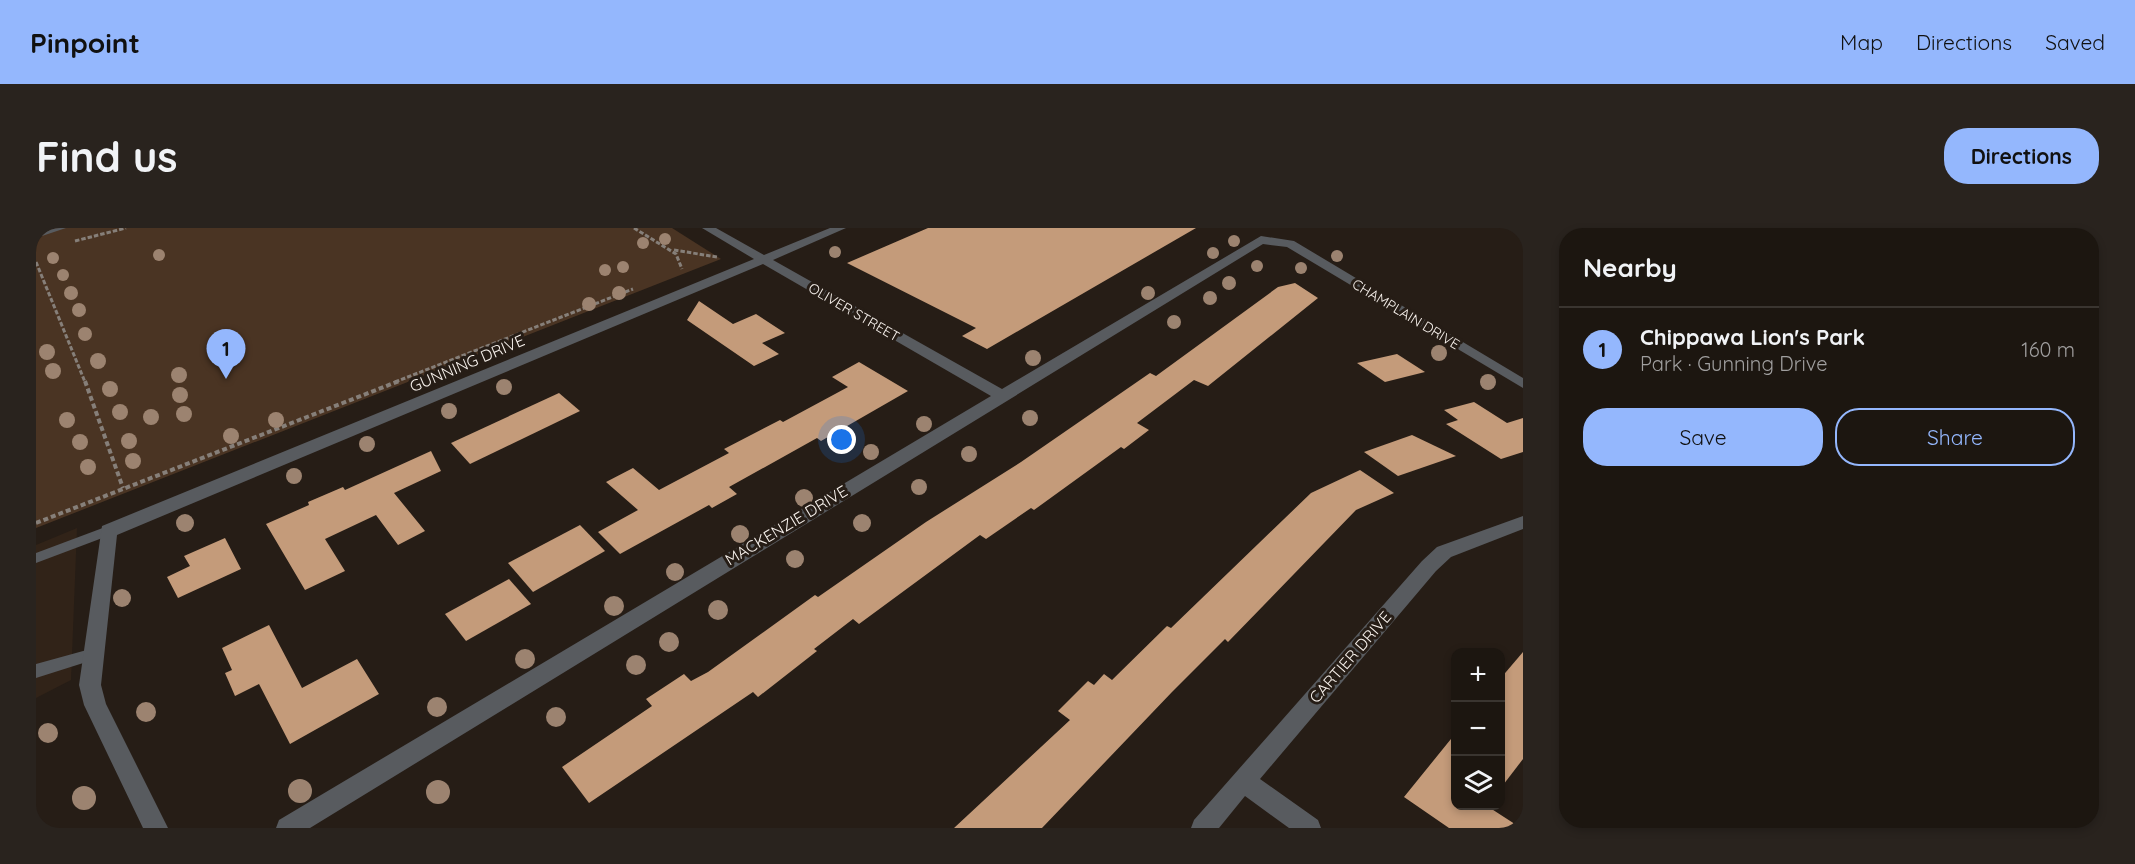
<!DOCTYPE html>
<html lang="en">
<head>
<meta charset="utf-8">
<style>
  body { margin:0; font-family:Quicksand,sans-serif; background:#29231e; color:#f1f3f6 }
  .controls { position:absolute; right:18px; bottom:18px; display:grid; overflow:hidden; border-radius:12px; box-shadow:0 3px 9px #0003 }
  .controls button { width:54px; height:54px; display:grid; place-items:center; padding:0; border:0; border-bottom:2px solid #3a3530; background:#1c1610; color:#f1f3f6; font:30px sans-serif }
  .you { position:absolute; left:806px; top:212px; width:21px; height:21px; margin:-15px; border:4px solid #fff; border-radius:50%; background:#1a73e8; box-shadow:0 0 0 9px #1a73e833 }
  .badge { display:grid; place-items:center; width:39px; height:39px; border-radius:50%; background:#94b7fd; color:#111; font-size:20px; font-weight:700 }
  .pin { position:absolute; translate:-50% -50px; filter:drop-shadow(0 2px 3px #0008) }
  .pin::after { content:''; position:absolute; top:32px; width:21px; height:18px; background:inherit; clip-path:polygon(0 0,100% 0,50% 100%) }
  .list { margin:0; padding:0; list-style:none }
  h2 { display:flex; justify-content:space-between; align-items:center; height:78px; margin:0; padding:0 24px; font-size:26px }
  h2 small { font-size:20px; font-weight:400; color:#a09f9f }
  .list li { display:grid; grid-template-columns:39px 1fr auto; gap:18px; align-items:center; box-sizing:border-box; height:84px; padding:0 24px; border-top:2px solid #3a3530 }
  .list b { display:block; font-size:22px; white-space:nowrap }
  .list p { margin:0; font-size:20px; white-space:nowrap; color:#a09f9f }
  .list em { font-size:20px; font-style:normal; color:#a09f9f }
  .actions { display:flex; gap:12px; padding:18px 24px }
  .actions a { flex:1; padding:14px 0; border:2px solid #94b7fd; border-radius:24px; text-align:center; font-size:21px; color:#94b7fd }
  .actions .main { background:#94b7fd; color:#111 }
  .icon { flex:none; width:33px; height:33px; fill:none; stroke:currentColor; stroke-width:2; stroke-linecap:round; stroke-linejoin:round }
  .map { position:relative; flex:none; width:1487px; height:600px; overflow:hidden; border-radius:24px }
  header { display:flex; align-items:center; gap:36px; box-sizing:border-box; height:84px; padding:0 30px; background:#94b7fd; color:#111 }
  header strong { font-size:28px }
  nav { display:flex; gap:33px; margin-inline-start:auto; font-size:21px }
  .intro { display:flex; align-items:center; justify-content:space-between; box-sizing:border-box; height:144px; padding:0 36px }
  h1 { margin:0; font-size:42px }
  .button { padding:15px 27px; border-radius:24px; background:#94b7fd; color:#111; font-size:21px; font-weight:700 }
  main { display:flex; gap:36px; padding:0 36px }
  aside { flex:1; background:#1c1610; border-radius:24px; box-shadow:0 3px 9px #0003 }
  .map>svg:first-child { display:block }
  .built { fill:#312318 }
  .green { fill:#4a3423 }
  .building { fill:#c49b7a }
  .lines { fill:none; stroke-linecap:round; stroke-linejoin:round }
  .path-far1 { stroke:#867f79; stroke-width:3; stroke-dasharray:4.5 2; stroke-linecap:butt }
  .path { stroke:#867f79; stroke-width:4; stroke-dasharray:5 3; stroke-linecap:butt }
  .lane { fill:#585b5f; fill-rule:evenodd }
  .street { fill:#585b5f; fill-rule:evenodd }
  .tree { fill:#9c8370 }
  .labels { text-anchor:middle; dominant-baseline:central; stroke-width:6; stroke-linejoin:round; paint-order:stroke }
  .far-street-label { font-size:14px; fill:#f9f3ee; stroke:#261d16 }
  .street-label { font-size:16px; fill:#f9f3ee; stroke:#261d16 }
</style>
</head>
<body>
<header>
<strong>Pinpoint</strong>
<nav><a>Map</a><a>Directions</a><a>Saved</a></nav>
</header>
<div class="intro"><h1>Find us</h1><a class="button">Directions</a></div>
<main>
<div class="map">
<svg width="1487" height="600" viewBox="0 0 1487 600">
  <rect width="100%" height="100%" fill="#261d16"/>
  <!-- built -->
  <path class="built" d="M41 300 35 452 0 470V317Z"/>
  <!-- green -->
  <path class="green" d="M0 0H636L685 31 0 300Z"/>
  <!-- building -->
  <g class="building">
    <path d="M892 0H1160L951 121 926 108 940 100 811 35Z"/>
    <path d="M1259 55 1282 70 1172 158 1158 152 1101 195 1113 202 1088 221 1085 219 998 282 995 280 950 311 944 307 823 396 817 391 778 421 781 423 722 469 717 464 553 575 526 539 616 478 610 471 648 446 655 453 672 444 779 367 782 369 890 294 985 234 1114 145 1120 148 1242 59Z"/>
    <path d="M663 73 697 96 720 86 749 105 726 115 743 126 718 138 651 92Z"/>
    <path d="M1361 126 1389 144 1349 154 1321 135Z"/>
    <path d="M823 134 872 163 785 213 781 210 693 259 701 266 676 280 673 277 584 326 562 304 602 282 570 254 597 240 623 262 693 225 688 221 744 192 747 194 812 159 796 149Z"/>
    <path d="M523 165 544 183 434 236 415 215Z"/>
    <path d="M1438 174 1471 195 1487 190V224L1465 231 1410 196 1422 192 1408 182Z"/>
    <path d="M1376 207 1420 228 1362 248 1328 224Z"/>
    <path d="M395 223 405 243 358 265 389 303 362 317 340 287 289 311 309 343 269 362 230 296 273 277 272 274 307 259 309 262Z"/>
    <path d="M1324 242 1358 265 1320 282 1192 414 1189 411 1136 464 1006 600H918L1034 492 1022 483 1052 453 1058 457 1068 446 1076 452 1131 398 1135 400 1275 265Z"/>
    <path d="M544 297 569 323 497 364 472 335Z"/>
    <path d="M189 310 205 341 142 370 131 349 154 338 148 328Z"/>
    <path d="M473 351 495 376 430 413 409 386Z"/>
    <path d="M233 397 266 460 321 431 343 466 254 516 223 456 199 468 189 445 196 442 186 420Z"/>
    <path d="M1487 424V531L1464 561V451Z"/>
    <path d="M1419 506V578H1451L1485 600H1413L1368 569Z"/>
  </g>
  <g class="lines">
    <!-- path-far1 -->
    <g class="path-far1">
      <path d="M598 0 640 26 646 41"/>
      <path d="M39 13 90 0"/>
      <path d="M638 22 681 29"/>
      <path d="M0 34 49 154"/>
      <path d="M359 154 597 61"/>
    </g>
    <!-- path -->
    <g class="path">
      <path d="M49 153 87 260"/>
      <path d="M0 295 363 153"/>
    </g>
    <!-- lane -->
    <g class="lane">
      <path d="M16 0H30L0 10V4Z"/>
      <path d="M72 298 79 303 77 306 0 335V325Z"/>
      <path d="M58 420 63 422 66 426 63 430 0 450V436Z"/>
    </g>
    <!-- street -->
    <g class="street">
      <path d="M666 0H680L728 27 794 0H810L737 32 966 161 1225 8 1258 13 1487 150V160L1251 19 1227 16 274 600H240L243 592 955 168 727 36 81 307 65 457 70 476 132 600H107L48 477 43 457 66 298 718 31Z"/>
      <path d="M1487 288V301L1415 329 1400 343 1224 551 1282 592 1285 600H1253L1209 568 1183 600H1155L1158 592 1386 333 1401 319Z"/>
    </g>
  </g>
  <!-- trees -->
  <g class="tree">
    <circle cx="629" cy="11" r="6"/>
    <circle cx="1198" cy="13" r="6"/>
    <circle cx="607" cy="15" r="6"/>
    <circle cx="799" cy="24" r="6"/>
    <circle cx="1177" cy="25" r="6"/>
    <circle cx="123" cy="27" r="6"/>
    <circle cx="1301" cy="28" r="6"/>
    <circle cx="17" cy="30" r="6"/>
    <circle cx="1221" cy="38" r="6"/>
    <circle cx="587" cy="39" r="6"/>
    <circle cx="1265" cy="40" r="6"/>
    <circle cx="569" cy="42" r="6"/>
    <circle cx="27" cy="47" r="6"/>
    <circle cx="1193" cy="55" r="7"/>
    <circle cx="35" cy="65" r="7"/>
    <circle cx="583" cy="65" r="7"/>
    <circle cx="1112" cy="65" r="7"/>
    <circle cx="1174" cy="70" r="7"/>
    <circle cx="553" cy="76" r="7"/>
    <circle cx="43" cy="82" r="7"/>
    <circle cx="1138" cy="94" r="7"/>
    <circle cx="49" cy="106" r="7"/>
    <circle cx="11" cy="124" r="8"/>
    <circle cx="1403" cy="125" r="8"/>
    <circle cx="997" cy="130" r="8"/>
    <circle cx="62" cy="133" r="8"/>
    <circle cx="17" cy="143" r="8"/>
    <circle cx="143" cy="147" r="8"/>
    <circle cx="1452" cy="154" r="8"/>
    <circle cx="468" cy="159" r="8"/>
    <circle cx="74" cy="161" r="8"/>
    <circle cx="144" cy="167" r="8"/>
    <circle cx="413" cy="183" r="8"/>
    <circle cx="84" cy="184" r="8"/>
    <circle cx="148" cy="186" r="8"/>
    <circle cx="115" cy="189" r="8"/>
    <circle cx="994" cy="190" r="8"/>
    <circle cx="31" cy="192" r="8"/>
    <circle cx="240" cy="192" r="8"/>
    <circle cx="888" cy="196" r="8"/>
    <circle cx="195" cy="208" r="8"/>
    <circle cx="93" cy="213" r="8"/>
    <circle cx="44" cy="214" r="8"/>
    <circle cx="331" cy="216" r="8"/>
    <circle cx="835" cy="224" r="8"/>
    <circle cx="933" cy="226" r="8"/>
    <circle cx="97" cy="233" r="8"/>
    <circle cx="52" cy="239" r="8"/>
    <circle cx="258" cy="248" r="8"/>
    <circle cx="883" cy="259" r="8"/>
    <circle cx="768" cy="270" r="9"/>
    <circle cx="149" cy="295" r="9"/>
    <circle cx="826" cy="295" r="9"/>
    <circle cx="704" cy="306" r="9"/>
    <circle cx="759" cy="331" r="9"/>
    <circle cx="639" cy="344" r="9"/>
    <circle cx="86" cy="370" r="9"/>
    <circle cx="578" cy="378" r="10"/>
    <circle cx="682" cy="382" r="10"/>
    <circle cx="633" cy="414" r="10"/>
    <circle cx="489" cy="431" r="10"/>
    <circle cx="600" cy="437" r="10"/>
    <circle cx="401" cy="479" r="10"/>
    <circle cx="110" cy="484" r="10"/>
    <circle cx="520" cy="489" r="10"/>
    <circle cx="12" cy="505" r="10"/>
    <circle cx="264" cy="563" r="12"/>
    <circle cx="402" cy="564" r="12"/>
    <circle cx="48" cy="570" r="12"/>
  </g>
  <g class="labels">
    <!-- far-street labels -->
    <g class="far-street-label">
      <text transform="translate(818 84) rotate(30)">OLIVER STREET</text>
      <text transform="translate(1370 86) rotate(31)">CHAMPLAIN DRIVE</text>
    </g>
    <!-- street labels -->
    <g class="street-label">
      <text transform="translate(431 135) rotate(-23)">GUNNING DRIVE</text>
      <text transform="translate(750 297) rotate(-31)">MACKENZIE DRIVE</text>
      <text transform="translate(1314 429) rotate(-49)">CARTIER DRIVE</text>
    </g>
  </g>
</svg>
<div class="controls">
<button>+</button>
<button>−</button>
<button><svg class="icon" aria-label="layers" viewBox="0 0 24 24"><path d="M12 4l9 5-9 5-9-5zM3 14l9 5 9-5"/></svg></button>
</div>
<div class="you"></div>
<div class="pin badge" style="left:190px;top:151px">1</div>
</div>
<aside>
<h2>Nearby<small></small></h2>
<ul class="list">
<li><span class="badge">1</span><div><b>Chippawa Lion's Park</b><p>Park · Gunning Drive</p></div><em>160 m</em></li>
</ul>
<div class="actions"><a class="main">Save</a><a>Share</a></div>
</aside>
</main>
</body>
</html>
